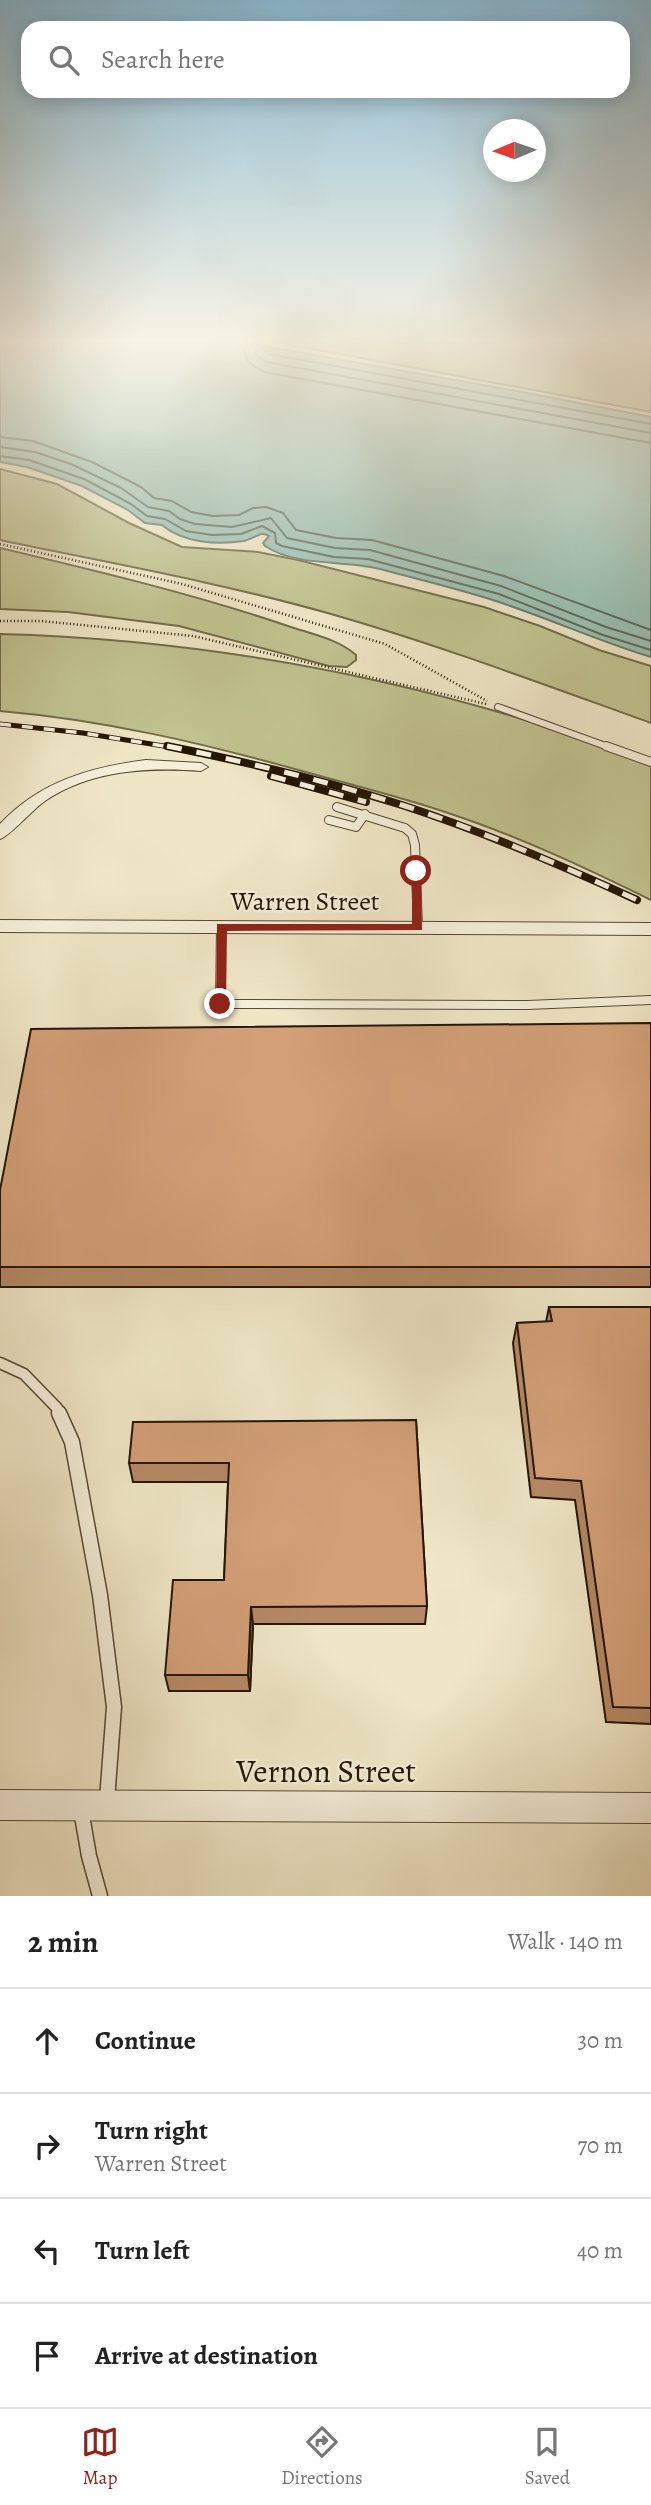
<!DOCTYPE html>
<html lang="en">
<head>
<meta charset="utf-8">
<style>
  body { margin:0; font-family:Alegreya,serif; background:#f2f2f2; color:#222 }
  .compass { position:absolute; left:483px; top:119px; width:63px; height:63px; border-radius:50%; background:#fff; box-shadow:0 4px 18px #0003; rotate:268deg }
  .stop { position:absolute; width:21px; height:21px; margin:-16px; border:5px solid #8f2418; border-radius:50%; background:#fff }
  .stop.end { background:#8f2418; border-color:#fff; box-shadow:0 2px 7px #0008 }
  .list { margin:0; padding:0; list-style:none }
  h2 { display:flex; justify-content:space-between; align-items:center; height:91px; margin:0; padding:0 28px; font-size:30px }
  h2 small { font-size:23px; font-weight:400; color:#767676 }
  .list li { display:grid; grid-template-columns:46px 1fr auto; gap:21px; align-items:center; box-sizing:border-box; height:105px; padding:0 28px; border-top:2px solid #e0e0e0 }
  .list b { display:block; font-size:26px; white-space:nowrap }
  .list p { margin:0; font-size:23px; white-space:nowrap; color:#767676 }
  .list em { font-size:23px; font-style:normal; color:#767676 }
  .icon { flex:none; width:38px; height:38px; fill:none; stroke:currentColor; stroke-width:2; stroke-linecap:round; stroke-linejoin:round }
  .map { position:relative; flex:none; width:651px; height:1896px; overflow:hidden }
  .search { position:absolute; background:#fff; box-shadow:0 4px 18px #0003; left:21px; right:21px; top:21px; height:77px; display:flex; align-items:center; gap:18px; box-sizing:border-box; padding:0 24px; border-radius:21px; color:#767676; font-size:26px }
  .sheet { height:511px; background:#fff }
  nav { display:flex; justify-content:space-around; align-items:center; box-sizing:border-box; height:98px; border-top:2px solid #e0e0e0; background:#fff; font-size:19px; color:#767676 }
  nav a { display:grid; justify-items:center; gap:4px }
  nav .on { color:#8f2418 }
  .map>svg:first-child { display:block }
  .green { fill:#c1c290; stroke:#726c49; stroke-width:2 }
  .water { fill:#9ac0b3; stroke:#6b7c6c; stroke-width:2 }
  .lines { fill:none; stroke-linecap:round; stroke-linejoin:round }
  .shore { stroke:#5f6a5a; stroke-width:2 }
  .service-far3-casing { stroke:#574933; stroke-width:8 }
  .service-far2-casing { stroke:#574933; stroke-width:10 }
  .service-far1-casing { stroke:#574933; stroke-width:13 }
  .service-casing { stroke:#574933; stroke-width:17 }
  .minor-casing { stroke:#574933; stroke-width:2 }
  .path { stroke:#241502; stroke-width:2.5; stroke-dasharray:1 2.5; stroke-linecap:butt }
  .service-far3 { stroke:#f5efda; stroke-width:6 }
  .service-far2 { stroke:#f5efda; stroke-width:8 }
  .service-far1 { stroke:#f5efda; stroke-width:10 }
  .service { stroke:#f5efda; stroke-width:14 }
  .minor { fill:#f5efda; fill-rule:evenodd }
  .rail-far1-casing { stroke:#241502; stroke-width:5 }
  .rail-casing { stroke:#241502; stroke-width:8 }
  .rail-far1 { stroke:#f5efda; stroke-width:3.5; stroke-dasharray:11; stroke-linecap:butt }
  .rail { stroke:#f5efda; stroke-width:5; stroke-dasharray:15; stroke-linecap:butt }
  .wall { fill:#b58966; stroke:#241502; stroke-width:2 }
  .shaded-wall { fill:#936f53; stroke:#241502; stroke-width:2 }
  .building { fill:#d29f77; stroke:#241502; stroke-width:2 }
  .route { fill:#8f2418 }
  .labels { text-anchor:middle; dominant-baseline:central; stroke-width:5; stroke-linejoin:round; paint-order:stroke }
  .street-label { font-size:26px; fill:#241502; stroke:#f5efda }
  .near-street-label { font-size:32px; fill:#241502; stroke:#f5efda }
</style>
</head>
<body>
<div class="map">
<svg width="651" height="1896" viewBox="0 0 651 1896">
  <rect width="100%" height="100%" fill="#efe6c6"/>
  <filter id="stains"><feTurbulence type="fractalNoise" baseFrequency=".00286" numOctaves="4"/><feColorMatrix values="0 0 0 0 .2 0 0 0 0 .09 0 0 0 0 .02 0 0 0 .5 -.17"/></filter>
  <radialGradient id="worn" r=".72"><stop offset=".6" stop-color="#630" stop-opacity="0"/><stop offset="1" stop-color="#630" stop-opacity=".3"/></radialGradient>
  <!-- green -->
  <g class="green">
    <path d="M281 343H651V412Z"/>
    <path d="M0 469 57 484 129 523 182 547 258 552 298 560 484 607 540 626 599 650 651 666V723C545 685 439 645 331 614 222 583 110 563 0 540Z"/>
    <path d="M0 548C97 571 194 594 288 626 311 634 338 639 356 655V660L347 667 329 666 179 626 68 612 0 609Z"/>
    <path d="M0 634C188 639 378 672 557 730 589 740 620 754 651 766V900C586 868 520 837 451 814 402 797 352 785 302 771 202 743 104 720 0 711Z"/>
  </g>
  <!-- water -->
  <path class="water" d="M0 343H245L512 390 651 417V657C598 641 548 618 496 601 459 589 421 580 384 570 346 559 299 568 265 546L263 543 269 536C260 530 255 539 244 541 217 545 183 543 162 525L145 523 128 510 82 486 27 467 0 462Z"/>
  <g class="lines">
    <!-- shore -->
    <g class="shore">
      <path d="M242 343 248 362 264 372 651 443"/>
      <path d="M253 343 256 355 266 362 651 433"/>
      <path d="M262 343 263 349 269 354 651 424"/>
      <path d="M0 437 33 441 92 462 141 487 154 498 172 501 191 512 213 516 239 515 253 508 266 507 283 513 296 530 336 538 372 540 504 576 651 630"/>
      <path d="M0 447 35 452 71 464 121 488 148 507 169 511 180 519 195 524 232 527 271 518 287 538 335 548 370 550 501 586 606 627 651 641"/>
      <path d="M0 456 29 460 84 479 131 504 147 516 165 519 186 531 212 535 241 534 262 526 275 533 276 543 282 546 334 557 368 559 499 594 603 635 651 650"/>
    </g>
    <defs>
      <path id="service-far3" d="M498 707 611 748"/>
      <g id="service-far2">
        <path d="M606 746 651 762"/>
        <path d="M337 807 405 828 412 834 415 845 418 928"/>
        <path d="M329 820 356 827 365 814"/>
        <path d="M221 927 220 1004 527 1005 651 1000"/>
      </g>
      <path id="service-far1" d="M0 1363 24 1374 57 1408 60 1415"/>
      <g id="service">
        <path d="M59 1413 72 1442 100 1595 114 1707 107 1800"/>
        <path d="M81 1810 89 1856 100 1896"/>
      </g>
      <g id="minor">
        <path d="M146 760 201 763 208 767 201 771C148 767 91 770 45 801 33 809 10 836 0 839V824C39 782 90 767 146 760Z"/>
        <path d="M0 920 651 923V935L0 932Z"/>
        <path d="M0 1790 651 1793V1823L0 1820Z"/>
      </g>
    </defs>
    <!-- service-far3 casing -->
    <use href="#service-far3" class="service-far3-casing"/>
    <!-- service-far2 casing -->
    <use href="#service-far2" class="service-far2-casing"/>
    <!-- service-far1 casing -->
    <use href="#service-far1" class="service-far1-casing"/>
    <!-- service casing -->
    <use href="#service" class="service-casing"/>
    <!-- minor casing -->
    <use href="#minor" class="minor-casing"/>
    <!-- path -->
    <g class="path">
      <path d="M0 544 182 584 385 644 487 701"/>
      <path d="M0 621H41L193 636 486 704"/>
    </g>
    <!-- service-far3 -->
    <use href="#service-far3" class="service-far3"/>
    <!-- service-far2 -->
    <use href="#service-far2" class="service-far2"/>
    <!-- service-far1 -->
    <use href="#service-far1" class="service-far1"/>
    <!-- service -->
    <use href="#service" class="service"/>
    <!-- minor -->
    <use href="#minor" class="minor"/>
    <defs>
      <path id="rail-far1" d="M0 724 83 733 176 748"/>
      <g id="rail">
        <path d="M167 746C247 762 327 781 405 806 484 832 561 865 637 900"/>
        <path d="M271 776 366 802"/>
      </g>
    </defs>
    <!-- rail-far1 casing -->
    <use href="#rail-far1" class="rail-far1-casing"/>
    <!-- rail casing -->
    <use href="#rail" class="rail-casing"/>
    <!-- rail-far1 -->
    <use href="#rail-far1" class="rail-far1"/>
    <!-- rail -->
    <use href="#rail" class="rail"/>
  </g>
  <!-- wall -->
  <g class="wall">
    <path d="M651 1023V1287H0V1190Z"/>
    <path d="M549 1307H651V1724L606 1722 575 1500 531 1497 513 1343 517 1323 546 1322Z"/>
    <path d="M416 1420 427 1606 425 1624H253L250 1691H169L165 1675 224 1580 228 1482H133L129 1463Z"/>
  </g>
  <!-- shaded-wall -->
  <path class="shaded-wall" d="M251 1607 253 1624 250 1691 248 1675Z"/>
  <!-- building -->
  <g class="building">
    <path d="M651 1023V1267H0V1190L31 1029Z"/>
    <path d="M549 1307H651V1708L613 1707 581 1481 535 1478 517 1323 552 1321Z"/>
    <path d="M416 1420 427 1606 251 1607 248 1675H165L173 1580H224L229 1463H129L133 1422Z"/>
  </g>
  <!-- sky -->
  <linearGradient id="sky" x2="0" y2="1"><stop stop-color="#89b9d3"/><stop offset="0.56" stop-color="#f8f4e5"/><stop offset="1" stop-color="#f8f4e5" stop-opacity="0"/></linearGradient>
  <rect width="651" height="609" fill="url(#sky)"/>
  <!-- route -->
  <path class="route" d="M412 869 421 871 422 930 227 931 226 1004 220 1008 216 1007 217 924H412Z"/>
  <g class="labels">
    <!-- street labels -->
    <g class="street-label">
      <text x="305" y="901">Warren Street</text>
    </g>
    <!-- near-street labels -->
    <g class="near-street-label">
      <text x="326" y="1771">Vernon Street</text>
    </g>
  </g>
  <rect width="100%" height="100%" filter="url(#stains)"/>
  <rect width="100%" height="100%" fill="url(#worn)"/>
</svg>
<svg class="compass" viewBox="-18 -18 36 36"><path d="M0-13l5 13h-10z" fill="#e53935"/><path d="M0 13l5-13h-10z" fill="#767676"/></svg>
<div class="stop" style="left:416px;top:871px"></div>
<div class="stop end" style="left:220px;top:1004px"></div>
<div class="search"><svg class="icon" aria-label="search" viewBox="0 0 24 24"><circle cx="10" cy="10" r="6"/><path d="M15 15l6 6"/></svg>Search here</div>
</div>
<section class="sheet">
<h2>2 min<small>Walk · 140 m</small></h2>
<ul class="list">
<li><svg class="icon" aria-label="ahead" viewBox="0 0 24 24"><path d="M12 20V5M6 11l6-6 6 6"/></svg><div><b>Continue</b></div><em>30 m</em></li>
<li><svg class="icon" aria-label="right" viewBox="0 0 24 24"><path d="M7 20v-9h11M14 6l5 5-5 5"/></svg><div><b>Turn right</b><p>Warren Street</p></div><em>70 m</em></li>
<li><svg class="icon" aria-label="left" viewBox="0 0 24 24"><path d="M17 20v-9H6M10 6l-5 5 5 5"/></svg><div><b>Turn left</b></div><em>40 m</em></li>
<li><svg class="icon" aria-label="arrive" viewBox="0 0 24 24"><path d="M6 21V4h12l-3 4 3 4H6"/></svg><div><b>Arrive at destination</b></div></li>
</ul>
</section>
<nav>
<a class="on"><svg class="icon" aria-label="map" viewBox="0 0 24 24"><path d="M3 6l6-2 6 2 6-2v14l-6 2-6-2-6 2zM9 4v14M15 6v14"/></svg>Map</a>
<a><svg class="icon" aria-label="directions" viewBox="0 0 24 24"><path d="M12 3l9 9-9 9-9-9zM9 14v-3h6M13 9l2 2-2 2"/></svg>Directions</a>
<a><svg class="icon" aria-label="saved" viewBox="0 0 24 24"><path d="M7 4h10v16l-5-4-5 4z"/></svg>Saved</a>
</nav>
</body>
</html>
